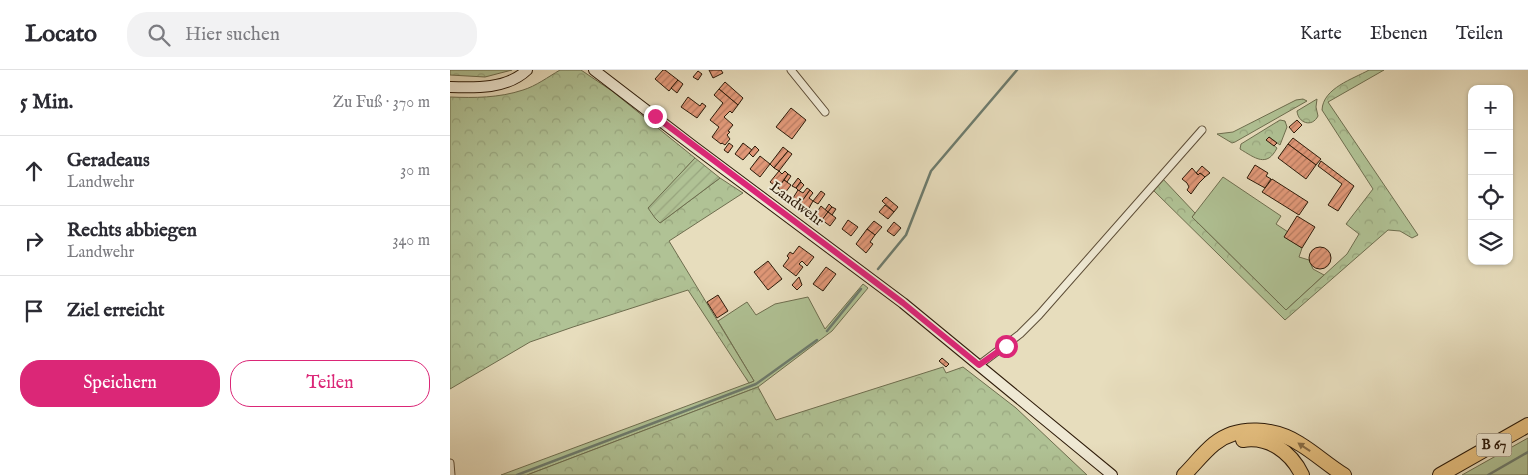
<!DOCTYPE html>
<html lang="de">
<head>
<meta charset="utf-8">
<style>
  body { margin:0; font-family:"IM FELL English",serif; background:#f2f2f3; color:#2b2b33 }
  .controls { position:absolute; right:15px; top:15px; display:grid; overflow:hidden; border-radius:10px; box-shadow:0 1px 4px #0004 }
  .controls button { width:45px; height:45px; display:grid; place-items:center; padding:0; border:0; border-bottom:1px solid #e1e1e2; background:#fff; color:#2b2b33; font:25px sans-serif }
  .stop { position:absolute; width:15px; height:15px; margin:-11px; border:4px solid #db2777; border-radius:50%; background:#fff }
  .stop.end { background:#db2777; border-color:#fff; box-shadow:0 1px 5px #0008 }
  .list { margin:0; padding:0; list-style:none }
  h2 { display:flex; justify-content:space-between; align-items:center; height:65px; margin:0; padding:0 20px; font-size:21px }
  h2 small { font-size:16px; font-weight:400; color:#7c7c81 }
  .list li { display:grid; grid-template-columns:32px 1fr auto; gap:15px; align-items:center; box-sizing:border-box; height:70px; padding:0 20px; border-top:1px solid #e1e1e2 }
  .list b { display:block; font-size:19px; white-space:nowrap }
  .list p { margin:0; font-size:16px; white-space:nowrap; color:#7c7c81 }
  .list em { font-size:16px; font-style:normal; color:#7c7c81 }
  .actions { display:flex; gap:10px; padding:15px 20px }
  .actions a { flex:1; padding:11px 0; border:1px solid #db2777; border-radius:20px; text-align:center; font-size:18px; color:#db2777 }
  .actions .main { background:#db2777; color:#fff }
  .icon { flex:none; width:28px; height:28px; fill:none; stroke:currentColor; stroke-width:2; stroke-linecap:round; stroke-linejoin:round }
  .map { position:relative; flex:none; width:1078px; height:405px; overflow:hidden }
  header { display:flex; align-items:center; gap:30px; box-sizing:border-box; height:70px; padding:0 25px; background:#fff; border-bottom:1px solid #e1e1e2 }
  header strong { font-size:24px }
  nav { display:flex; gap:28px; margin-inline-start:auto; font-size:18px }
  .search { width:350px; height:45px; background:#f2f2f3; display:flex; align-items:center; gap:12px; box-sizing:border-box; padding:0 18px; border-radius:20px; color:#7c7c81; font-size:19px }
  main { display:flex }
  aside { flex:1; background:#fff }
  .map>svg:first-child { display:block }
  .grass { fill:#b0c295; stroke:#6e6e4f }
  .forest { fill:url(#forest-crowns); stroke:#6e6e4f }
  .garden { fill:url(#garden-furrows); stroke:#6e6e4f }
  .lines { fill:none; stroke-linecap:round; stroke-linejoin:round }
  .stream { stroke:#6d7c6e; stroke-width:2.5 }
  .building { fill:url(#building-hatch); stroke:#2d1b09 }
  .street-casing { stroke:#5c4c36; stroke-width:9 }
  .secondary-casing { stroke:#2d1b09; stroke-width:12 }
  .highway-casing { stroke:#2d1b09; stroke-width:16 }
  .street { stroke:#efe9d4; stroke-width:7 }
  .secondary { stroke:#efe9d4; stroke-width:10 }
  .highway { stroke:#e4be7e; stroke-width:14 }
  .oneway { fill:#886c44 }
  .route { stroke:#db2777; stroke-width:6 }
  .labels { text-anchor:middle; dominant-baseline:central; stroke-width:4; stroke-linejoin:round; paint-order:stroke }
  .shield { fill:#efe9d4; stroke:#675946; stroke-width:1 }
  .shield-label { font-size:14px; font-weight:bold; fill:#2d1b09 }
  .street-label { font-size:15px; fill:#2d1b09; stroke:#efe9d4 }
</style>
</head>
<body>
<header>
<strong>Locato</strong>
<div class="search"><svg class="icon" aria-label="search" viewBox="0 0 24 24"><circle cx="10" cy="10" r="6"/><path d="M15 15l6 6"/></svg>Hier suchen</div>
<nav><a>Karte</a><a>Ebenen</a><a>Teilen</a></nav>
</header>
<main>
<aside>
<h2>5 Min.<small>Zu Fuß · 370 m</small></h2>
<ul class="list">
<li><svg class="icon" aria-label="ahead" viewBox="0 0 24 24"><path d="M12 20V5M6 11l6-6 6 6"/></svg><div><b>Geradeaus</b><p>Landwehr</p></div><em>30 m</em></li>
<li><svg class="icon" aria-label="right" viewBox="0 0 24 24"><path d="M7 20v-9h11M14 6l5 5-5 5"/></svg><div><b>Rechts abbiegen</b><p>Landwehr</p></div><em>340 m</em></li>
<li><svg class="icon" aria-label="arrive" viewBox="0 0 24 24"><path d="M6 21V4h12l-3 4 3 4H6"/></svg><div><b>Ziel erreicht</b></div></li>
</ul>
<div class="actions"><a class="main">Speichern</a><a>Teilen</a></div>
</aside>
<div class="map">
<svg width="1078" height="405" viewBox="0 0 1078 405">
  <defs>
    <pattern id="forest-crowns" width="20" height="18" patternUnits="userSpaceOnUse" patternTransform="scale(1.25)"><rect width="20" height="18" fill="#b0c295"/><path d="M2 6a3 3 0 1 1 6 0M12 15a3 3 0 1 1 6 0" fill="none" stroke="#98a67f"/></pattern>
    <pattern id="garden-furrows" width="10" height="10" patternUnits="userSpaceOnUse" patternTransform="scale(1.25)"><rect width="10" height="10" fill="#b0c295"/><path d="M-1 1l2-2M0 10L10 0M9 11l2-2" fill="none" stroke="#98a67f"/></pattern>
    <pattern id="building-hatch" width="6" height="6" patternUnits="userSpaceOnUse" patternTransform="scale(1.25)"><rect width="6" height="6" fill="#e19878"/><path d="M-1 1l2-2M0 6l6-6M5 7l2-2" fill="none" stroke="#b77b61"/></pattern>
  </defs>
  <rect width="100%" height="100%" fill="#e7ddbd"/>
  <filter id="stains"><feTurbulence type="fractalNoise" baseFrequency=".004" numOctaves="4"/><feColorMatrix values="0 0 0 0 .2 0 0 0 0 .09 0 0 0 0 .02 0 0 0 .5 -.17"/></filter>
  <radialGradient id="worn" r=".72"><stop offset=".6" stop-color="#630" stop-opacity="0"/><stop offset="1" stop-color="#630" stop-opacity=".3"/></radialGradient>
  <!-- grass -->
  <g class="grass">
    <path d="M773 107 831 146 826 154 838 162 835 167 852 178 849 187 859 190 863 199 874 205 836 240 742 147Z"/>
    <path d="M413 214 418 218 382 261 308 317 77 405H51L304 311 268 251 297 232 306 245 325 234 358 227 375 259Z"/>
    <path d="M1078 368V405H1012Z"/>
  </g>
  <!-- forest -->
  <g class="forest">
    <path d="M0 0H62L35 7 0 5Z"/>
    <path d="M110 0H131L162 21 245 88 199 138 210 153 270 108 293 123 219 171 304 311 299 313 238 220 123 257 80 272 0 319V27C24 28 49 28 73 20 86 16 98 7 110 0Z"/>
    <path d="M919 0H934L878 32 968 165 962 168 950 161 938 160 835 250 702 119 712 108 745 143 742 147 836 240 897 184 909 164 896 154 923 119 872 40C873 18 903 9 919 0Z"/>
    <path d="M853 29 857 31 785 72 782 73 767 64 783 62 846 30Z"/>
    <path d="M867 29 866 37 868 46C862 58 848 53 847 41Z"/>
    <path d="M830 50 835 51 837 57 830 75 819 67 817 70 827 78C817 98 805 88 790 79L791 74Z"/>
    <path d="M493 297 496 303 513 297 566 338 637 405H77L308 317 326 350Z"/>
  </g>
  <!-- garden -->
  <path class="garden" d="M245 88 270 108 210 153 205 148 198 138Z"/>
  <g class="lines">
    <!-- stream -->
    <g class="stream">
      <path d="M428 199 456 165 481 101 567 0"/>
      <path d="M377 261 411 219"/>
      <path d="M67 405 306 314 367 270"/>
      <path d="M1038 405 1078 382"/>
    </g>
  </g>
  <!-- building -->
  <g class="building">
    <path d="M213 0H215L228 10 219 21 205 9Z"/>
    <path d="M259 0H271L273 3 263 8Z"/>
    <path d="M248 1 252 4 248 10 243 7Z"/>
    <path d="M228 10 233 14 227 23 221 18Z"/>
    <path d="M275 12 293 28 288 35 269 19Z"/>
    <path d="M269 19 288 35 282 43 280 41 274 47 283 55 278 61 280 62 277 65 280 69 275 75 272 73 271 74 262 67 269 57 260 50 273 33 264 25Z"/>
    <path d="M238 27 250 36 252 33 256 36 247 48 231 37Z"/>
    <path d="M341 38 356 50 342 69 326 57Z"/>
    <path d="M847 50 852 55 844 63 839 57Z"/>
    <path d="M819 67 827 73 824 76 816 70Z"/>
    <path d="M843 68 871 89 866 95 838 74Z"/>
    <path d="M279 73 283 76 278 83 274 80Z"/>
    <path d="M293 73 302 80 293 90 285 84Z"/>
    <path d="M838 74 866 95 856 109 828 88Z"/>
    <path d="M305 76 309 80 303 87 299 83Z"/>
    <path d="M333 77 338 81 324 98 320 94Z"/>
    <path d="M338 81 342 84 329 101 324 98Z"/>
    <path d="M310 86 320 94 310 107 300 99Z"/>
    <path d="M871 91 904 116 888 141 878 135 892 114 868 96Z"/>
    <path d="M805 95 818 103 816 106 821 109 815 118 797 108Z"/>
    <path d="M752 96 760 103 755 107 750 103 749 105 746 103Z"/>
    <path d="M742 98 748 105 750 103 755 107 749 113 741 124 737 120 739 117 737 113 732 109Z"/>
    <path d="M329 101 332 104 335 101 338 104 328 118 320 112Z"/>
    <path d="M338 104 341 106 337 112 334 110Z"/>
    <path d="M348 108 351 111 346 118 342 116Z"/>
    <path d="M822 109 858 132 849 145 812 122Z"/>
    <path d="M334 110 341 115 335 123 328 118Z"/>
    <path d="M351 112 354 115 349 121 346 118Z"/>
    <path d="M357 118 360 120 350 134 343 128 348 120 353 123Z"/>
    <path d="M360 120 363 123 359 128 363 131 358 140 350 134Z"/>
    <path d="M371 121 375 124 368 134 363 131Z"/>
    <path d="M436 127 448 137 444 142 432 131Z"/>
    <path d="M379 134 382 137 378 142 375 140Z"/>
    <path d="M435 135 444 142 438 149 429 142Z"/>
    <path d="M371 136 378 142 372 150 365 145Z"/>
    <path d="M382 137 386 139 382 145 378 142Z"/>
    <path d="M378 142 386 148 380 156 372 150Z"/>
    <path d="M847 146 865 157 852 178 834 167Z"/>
    <path d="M398 150 408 157 401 166 392 159Z"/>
    <path d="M424 151 432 157 425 165 417 159Z"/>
    <path d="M444 152 451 158 444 166 437 161Z"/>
    <path d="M417 159 425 165 420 172 423 174 416 183 406 174Z"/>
    <path d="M349 176 364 187 357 196 352 191 349 194 353 197 346 206 333 196 339 188 337 186 340 182 343 184Z"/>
    <circle cx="870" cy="188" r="11"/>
    <path d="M318 191 332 209 318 220 304 202Z"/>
    <path d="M376 197 386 204 373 221 363 214Z"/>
    <path d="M349 207 352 215 347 220 342 215Z"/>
    <path d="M268 225 278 241 267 248 257 232Z"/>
    <path d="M492 288 499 294 496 297 489 291Z"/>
  </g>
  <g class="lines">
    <defs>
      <g id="street">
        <path d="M341 0 375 42"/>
        <path d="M529 295 570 264 589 245 752 60"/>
        <path d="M0 393 1 405"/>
      </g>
      <g id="secondary">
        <path d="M144 0 243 76 453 233 662 405"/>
        <path d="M0 17C26 18 57 19 77 0"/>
      </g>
      <g id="highway">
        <path d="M793 370C819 366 841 382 852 405"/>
        <path d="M734 405C744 395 753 383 764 374 788 354 825 358 850 374 865 383 879 396 894 405"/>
        <path d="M990 405 1078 355"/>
      </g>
    </defs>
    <!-- street casing -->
    <use href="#street" class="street-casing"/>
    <!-- secondary casing -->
    <use href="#secondary" class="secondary-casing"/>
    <!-- highway casing -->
    <use href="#highway" class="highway-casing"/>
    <!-- street -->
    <use href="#street" class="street"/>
    <!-- secondary -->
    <use href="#secondary" class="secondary"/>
    <!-- highway -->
    <use href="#highway" class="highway"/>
  </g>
  <!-- one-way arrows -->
  <defs><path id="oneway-solid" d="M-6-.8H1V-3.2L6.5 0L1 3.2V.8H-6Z" transform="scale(1.25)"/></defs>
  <use class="oneway" href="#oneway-solid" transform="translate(854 377) rotate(-146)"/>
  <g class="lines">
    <!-- route -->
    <path class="route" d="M205 46 453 233 529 295 556 276"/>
  </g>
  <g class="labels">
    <!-- shield labels -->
    <rect class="shield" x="1026.5" y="363.5" width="35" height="23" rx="4"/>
    <g class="shield-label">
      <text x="1044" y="375">B 67</text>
    </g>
    <!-- street labels -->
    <g class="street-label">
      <text transform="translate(347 134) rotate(37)">Landwehr</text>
    </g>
  </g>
  <rect width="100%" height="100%" filter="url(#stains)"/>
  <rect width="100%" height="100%" fill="url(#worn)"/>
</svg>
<div class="controls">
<button>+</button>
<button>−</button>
<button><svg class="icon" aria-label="locate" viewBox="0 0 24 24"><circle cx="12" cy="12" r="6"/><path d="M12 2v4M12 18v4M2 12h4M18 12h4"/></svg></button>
<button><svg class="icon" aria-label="layers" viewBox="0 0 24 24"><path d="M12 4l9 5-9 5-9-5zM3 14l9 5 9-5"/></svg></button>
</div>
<div class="stop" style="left:556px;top:276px"></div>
<div class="stop end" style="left:205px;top:46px"></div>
</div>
</main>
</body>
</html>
